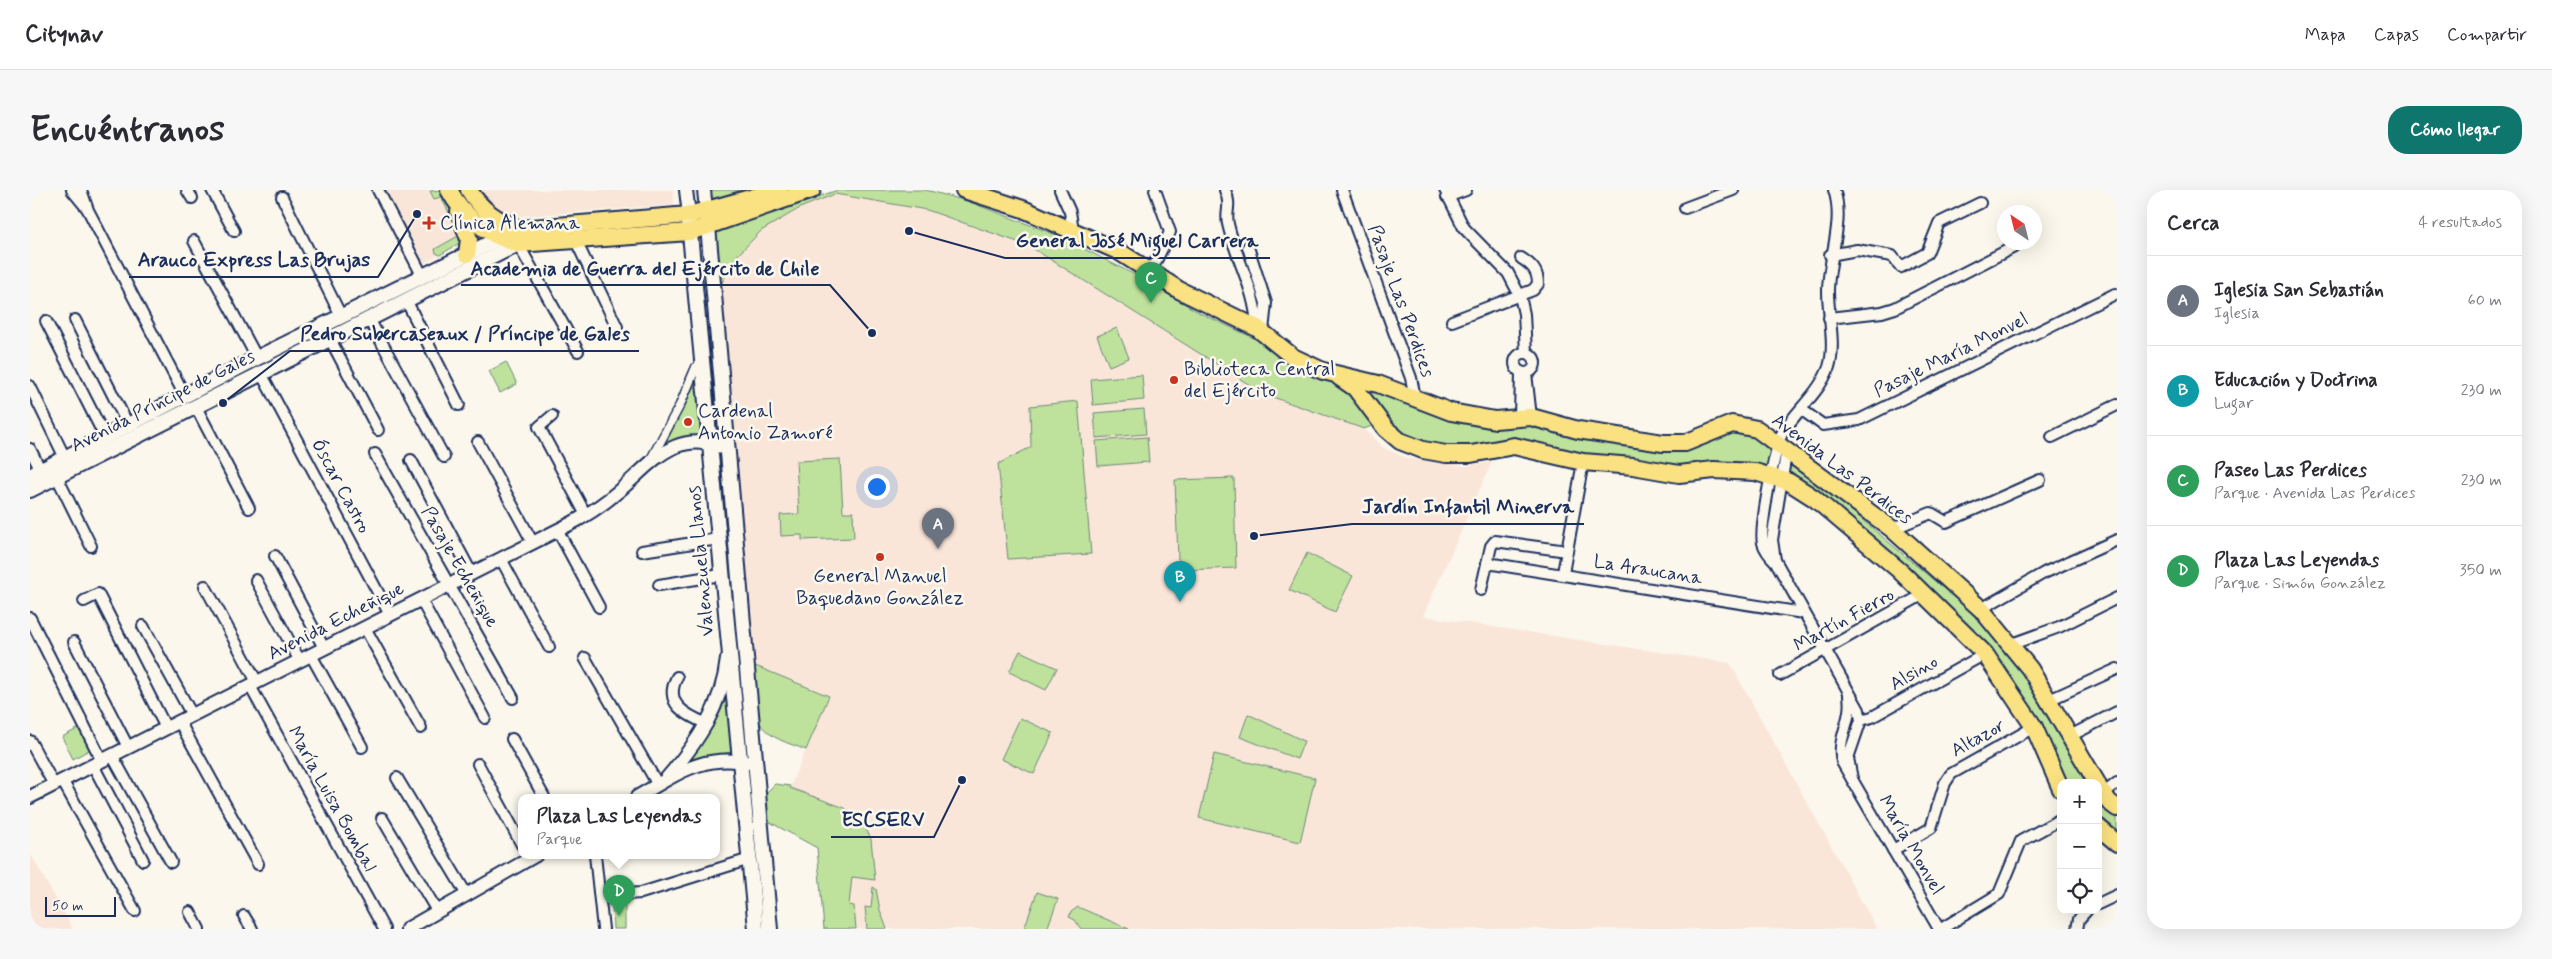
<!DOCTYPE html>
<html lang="es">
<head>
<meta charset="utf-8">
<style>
  body { margin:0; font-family:Mynerve,sans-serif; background:#f7f7f7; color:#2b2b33 }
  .controls { position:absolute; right:15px; bottom:15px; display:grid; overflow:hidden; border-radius:10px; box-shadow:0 5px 20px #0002 }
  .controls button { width:45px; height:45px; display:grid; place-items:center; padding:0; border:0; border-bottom:1px solid #e1e1e2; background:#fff; color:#2b2b33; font:25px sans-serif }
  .compass { position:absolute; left:1967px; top:15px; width:45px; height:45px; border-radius:50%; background:#fff; box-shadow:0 5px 20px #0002; rotate:325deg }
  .scale { position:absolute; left:15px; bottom:12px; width:71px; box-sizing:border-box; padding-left:5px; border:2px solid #1b2f5e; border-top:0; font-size:14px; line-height:18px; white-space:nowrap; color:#1b2f5e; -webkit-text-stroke:4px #fbf7ec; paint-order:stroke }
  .you { position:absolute; left:846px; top:296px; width:18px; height:18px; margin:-12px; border:4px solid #fff; border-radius:50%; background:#1a73e8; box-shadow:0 0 0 8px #1a73e833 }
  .badge { display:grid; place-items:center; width:32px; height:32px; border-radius:50%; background:#0f766e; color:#fff; font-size:16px; font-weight:700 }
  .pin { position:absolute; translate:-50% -41px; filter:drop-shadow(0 1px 2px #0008) }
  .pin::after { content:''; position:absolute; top:26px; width:18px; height:15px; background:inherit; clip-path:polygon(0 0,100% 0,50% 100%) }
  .popup { position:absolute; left:488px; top:604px; width:202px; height:65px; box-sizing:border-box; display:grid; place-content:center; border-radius:10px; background:#fff; filter:drop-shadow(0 1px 4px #0005); font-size:16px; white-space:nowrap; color:#7c7c81 }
  .popup b { font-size:19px; color:#2b2b33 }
  .popup::after { content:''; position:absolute; left:50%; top:100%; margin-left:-10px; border:10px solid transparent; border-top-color:#fff }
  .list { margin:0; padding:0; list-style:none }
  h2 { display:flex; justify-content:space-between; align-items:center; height:65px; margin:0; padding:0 20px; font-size:21px }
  h2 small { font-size:16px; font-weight:400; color:#7c7c81 }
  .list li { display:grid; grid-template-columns:32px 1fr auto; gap:15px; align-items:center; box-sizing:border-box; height:90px; padding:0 20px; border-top:1px solid #e1e1e2 }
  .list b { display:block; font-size:19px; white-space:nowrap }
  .list p { margin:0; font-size:16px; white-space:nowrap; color:#7c7c81 }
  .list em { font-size:16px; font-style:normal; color:#7c7c81 }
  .icon { flex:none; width:28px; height:28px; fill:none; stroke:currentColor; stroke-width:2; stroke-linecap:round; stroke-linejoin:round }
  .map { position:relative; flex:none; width:2087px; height:739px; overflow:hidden; border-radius:20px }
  header { display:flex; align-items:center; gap:30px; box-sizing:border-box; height:70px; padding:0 25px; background:#fff; border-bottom:1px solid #e1e1e2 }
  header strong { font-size:24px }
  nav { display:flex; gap:28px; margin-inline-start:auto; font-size:18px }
  .intro { display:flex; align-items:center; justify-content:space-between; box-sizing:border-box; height:120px; padding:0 30px }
  h1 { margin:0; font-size:35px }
  .button { padding:12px 22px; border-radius:20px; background:#0f766e; color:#fff; font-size:18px; font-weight:700 }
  main { display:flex; gap:30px; padding:0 30px }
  aside { flex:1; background:#fff; border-radius:20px; box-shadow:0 5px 20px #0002 }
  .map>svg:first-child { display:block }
  .built { fill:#fae6d9 }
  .green { fill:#bee19b; stroke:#6c887c }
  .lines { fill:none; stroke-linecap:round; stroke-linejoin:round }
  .pedestrian-casing { stroke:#1b2f5e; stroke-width:11 }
  .minor-casing { stroke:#1b2f5e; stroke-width:14 }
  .tertiary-casing { stroke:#1b2f5e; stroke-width:16 }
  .secondary-casing { stroke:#1b2f5e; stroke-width:18 }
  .primary-casing { stroke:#1b2f5e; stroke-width:20 }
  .pedestrian { stroke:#fbf7ec; stroke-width:8 }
  .minor { stroke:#fbf7ec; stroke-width:10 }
  .tertiary { stroke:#fbf7ec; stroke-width:12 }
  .secondary { stroke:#fbf7ec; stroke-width:14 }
  .primary { stroke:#fae181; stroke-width:16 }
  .poi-dot { fill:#c8321e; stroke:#fbf7ec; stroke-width:2 }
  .labels { text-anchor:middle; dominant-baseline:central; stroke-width:5; stroke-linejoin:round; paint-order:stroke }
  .poi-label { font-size:19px; fill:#1b2f5e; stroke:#fbf7ec; text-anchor:start }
  .street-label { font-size:19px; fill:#1b2f5e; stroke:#fbf7ec }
  .leader { fill:none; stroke:#1b2f5e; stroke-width:2 }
  .callout-dot { fill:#1b2f5e; stroke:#fbf7ec; stroke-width:2 }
  .callout-label { font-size:20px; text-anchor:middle; font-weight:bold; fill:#1b2f5e; stroke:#fbf7ec; stroke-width:5; stroke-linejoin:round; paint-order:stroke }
</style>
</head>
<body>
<header>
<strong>Citynav</strong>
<nav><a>Mapa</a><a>Capas</a><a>Compartir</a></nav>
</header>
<div class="intro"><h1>Encuéntranos</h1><a class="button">Cómo llegar</a></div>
<main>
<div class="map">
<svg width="2087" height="739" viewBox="0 0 2087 739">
  <rect width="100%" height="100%" fill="#fbf7ec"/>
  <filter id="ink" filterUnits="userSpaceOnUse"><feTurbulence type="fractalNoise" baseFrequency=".02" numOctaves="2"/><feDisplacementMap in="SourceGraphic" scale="10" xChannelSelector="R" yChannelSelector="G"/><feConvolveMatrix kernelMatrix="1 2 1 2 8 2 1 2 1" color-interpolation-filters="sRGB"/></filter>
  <g filter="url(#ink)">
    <!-- built -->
    <g class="built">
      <path d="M354 0H413L436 49 393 74Z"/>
      <path d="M452 0H643L644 15 477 27 459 12Z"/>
      <path d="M805 4 897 20 999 56 1234 204 1334 239 1354 258 1376 268 1434 276 1462 272 1393 426 1700 473 1847 739H794L787 658 744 634 799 506 723 475 691 95 704 69 731 41 770 18Z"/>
      <path d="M0 663 43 739H0Z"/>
    </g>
    <!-- green -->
    <g class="green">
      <path d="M413 0 436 49 410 65 406 63 405 59 430 45 411 7 404 9 400 1Z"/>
      <path d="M681 0H712L682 9Z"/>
      <path d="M808 0H896L937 11 1029 46 1109 87 1170 123 1226 149 1256 174 1284 188 1312 195 1330 215 1342 236 1334 239 1234 204 999 56 897 20 805 4 770 18 731 41 704 69 691 95 685 45 689 40Z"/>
      <path d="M1087 138 1099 168 1079 176 1067 146Z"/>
      <path d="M476 172 487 194 470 203 459 181Z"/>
      <path d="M671 182 678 243 636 253Z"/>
      <path d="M1112 185 1114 210 1063 215 1061 189Z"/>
      <path d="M1324 196 1635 258 1710 236 1764 272 1939 420 1992 479 2060 593H2032L1965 469 1760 289 1646 283 1522 263 1441 262 1370 247Z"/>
      <path d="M1048 211 1061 364 978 369 968 274 1001 257 1000 216Z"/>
      <path d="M1114 219 1116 244 1066 248 1064 223Z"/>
      <path d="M1117 247 1119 272 1068 276 1066 251Z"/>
      <path d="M810 269 813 322H823L824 348 772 350V345L751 346 750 325 769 324 766 271Z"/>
      <path d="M1204 288 1206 378 1155 380 1148 369 1145 290Z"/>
      <path d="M1277 363 1323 386 1305 422 1259 400Z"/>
      <path d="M990 461 1027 478 1016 500 979 482Z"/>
      <path d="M723 475 799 506 776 560C759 553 739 549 729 532Z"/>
      <path d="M699 506 702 562 656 570Z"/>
      <path d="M1218 524 1274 551 1267 569 1210 547Z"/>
      <path d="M990 528 1023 543 1004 584 971 569Z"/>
      <path d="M51 537 61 556 59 560 43 569 32 547Z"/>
      <path d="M1184 564 1285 588 1270 652 1169 628Z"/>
      <path d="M745 594 760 596V598L815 618 835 637 841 649 845 690 822 687 819 715 824 716 826 739H794L787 658 738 631 735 604Z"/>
      <path d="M2068 607 2087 625V647L2068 632Z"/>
      <path d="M843 697 846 699 850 720 857 739H837L835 717 841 718Z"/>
      <path d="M1007 702 1028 709 1017 739H994Z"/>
      <path d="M595 711V739H583L582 713Z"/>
      <path d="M1048 717 1099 739H1051L1045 730 1039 727 1041 722Z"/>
    </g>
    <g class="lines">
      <defs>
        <path id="pedestrian" d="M621 269 650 215 666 177 672 175"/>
        <g id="minor">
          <path d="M42 0 56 17"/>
          <path d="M51 0 58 20 155 206"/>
          <path d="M157 0 162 8"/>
          <path d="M182 0 204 41"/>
          <path d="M348 0 392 85"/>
          <path d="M1030 0 1040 22 1043 40"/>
          <path d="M1195 0C1202 17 1195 21 1198 34 1206 70 1226 100 1227 138"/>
          <path d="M1312 0 1381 188 1385 207"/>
          <path d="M1415 0 1434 38 1478 83 1490 106 1494 124 1496 163"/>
          <path d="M1804 0C1815 32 1798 69 1798 101 1798 126 1806 154 1799 177 1790 202 1767 220 1753 242 1745 255 1729 340 1733 353 1735 360 1741 367 1746 372L1829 520 1831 530 1818 568 1822 589"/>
          <path d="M252 7 311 126"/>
          <path d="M1417 7 1436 0"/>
          <path d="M1655 18 1703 0"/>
          <path d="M164 51 227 168"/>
          <path d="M546 51 587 137"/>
          <path d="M488 54 548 161"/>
          <path d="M1218 57 1236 113 1233 141"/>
          <path d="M1800 65 1827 60 1862 66 1871 77 1897 63 1909 33 1950 13"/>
          <path d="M1121 81 1140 42 1125 0"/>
          <path d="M376 110 429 215"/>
          <path d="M1799 128 1852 122 1865 118 1990 54"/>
          <path d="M339 129 414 267"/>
          <path d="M45 130 98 235"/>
          <path d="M16 131 75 247"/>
          <path d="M1422 131 1503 100 1508 94C1508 81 1502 75 1491 68"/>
          <path d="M300 149 348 240"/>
          <circle cx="1495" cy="173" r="10"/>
          <path d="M231 183 360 425"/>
          <path d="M1496 183 1501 227"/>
          <path d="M0 196 35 268"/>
          <path d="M166 217 219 318"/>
          <path d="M1772 220 1793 235 1829 230 2085 104"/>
          <path d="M522 226 509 237 556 325"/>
          <path d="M1490 227 1491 182"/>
          <path d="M2022 247 2087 215"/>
          <path d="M448 252 503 353"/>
          <path d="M0 259 11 281"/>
          <path d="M345 264 483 508"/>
          <path d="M381 270 442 384"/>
          <path d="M27 287 61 356"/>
          <path d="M1862 339 1901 323 1916 332 2010 290"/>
          <path d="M528 341 569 417"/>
          <path d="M612 361 688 349"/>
          <path d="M245 366 294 458"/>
          <path d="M471 369 519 457"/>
          <path d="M1745 370 1742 350 1757 258"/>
          <path d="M1457 373 1773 423"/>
          <path d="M1533 383 1553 272"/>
          <path d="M226 390 270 471"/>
          <path d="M629 395 691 385"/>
          <path d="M175 396 227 492"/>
          <path d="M1451 400 1461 356 1465 351 1537 361"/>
          <path d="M391 410 455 528"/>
          <path d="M54 411 68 404 136 538"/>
          <path d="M1951 419 2014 383 2087 350"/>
          <path d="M0 428 72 571"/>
          <path d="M113 436 162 525"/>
          <path d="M335 438 391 538"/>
          <path d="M44 452 98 557"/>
          <path d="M1982 454 2029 437 2087 408"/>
          <path d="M281 465 332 557"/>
          <path d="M555 468 628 595"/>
          <path d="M1750 485 1894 404"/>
          <path d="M647 487C633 514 656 525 677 534"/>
          <path d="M220 496 354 739"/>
          <path d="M1819 506C1823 530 1806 549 1812 572L1909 739"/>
          <path d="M2019 510 2087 479"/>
          <path d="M1831 530 1842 527 1955 464"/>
          <path d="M149 531 228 674"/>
          <path d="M2040 546 2087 522"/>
          <path d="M482 549 514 607"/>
          <path d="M0 551 24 595"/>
          <path d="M82 565 141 672"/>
          <path d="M448 574 492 655"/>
          <path d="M63 575 113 670"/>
          <path d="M367 588 437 705"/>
          <path d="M32 590 105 721"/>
          <path d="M2073 604 2087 593"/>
          <path d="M352 628 407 721"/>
          <path d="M1863 660 1901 638 1915 593 1921 584 2004 537"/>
          <path d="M565 665 573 739"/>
          <path d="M570 706 611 703 720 669"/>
          <path d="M2068 714 2087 705"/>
          <path d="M160 722 169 739"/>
          <path d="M214 726 222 739"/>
          <path d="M1911 739 1969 704 1991 651 2031 629"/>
          <path d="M2047 739 2049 729 2057 720"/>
        </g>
        <g id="tertiary">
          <path d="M656 0 659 25"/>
          <path d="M674 0 676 20"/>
          <path d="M636 589C667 553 692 517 697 469"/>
          <path d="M0 607 542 333C559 324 575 313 590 300 625 270 646 238 697 259"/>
          <path d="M607 607C648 583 674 562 725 574"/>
          <path d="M377 739 506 665"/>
        </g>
        <g id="secondary">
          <path d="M677 25 740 739"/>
          <path d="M659 33 726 739"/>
          <path d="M0 286 227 168 476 45"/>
          <path d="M0 300 488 54 489 46"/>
        </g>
        <g id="primary">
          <path d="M419 0C434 28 458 45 488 54L660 42 782 0"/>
          <path d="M439 0C451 20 467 31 490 39L659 25 749 0"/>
          <path d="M934 0 993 19 1088 61 1149 100 1227 138 1263 167 1293 181 1348 194 1421 222 1465 230 1501 227 1548 240 1633 253H1655L1702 234 1727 239 1862 339 1951 419 2000 479 2067 593"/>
          <path d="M429 22 439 49 437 64"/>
          <path d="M1309 187 1325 198 1356 239 1370 251 1393 260 1416 264H1441L1484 256 1553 272 1603 276 1649 284 1684 280 1725 282 1759 292 1784 308 1870 381 1955 464 2004 537 2031 599"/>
          <path d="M2068 596 2079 612 2087 618"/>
          <path d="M2068 637 2087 653"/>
        </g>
      </defs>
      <!-- pedestrian casing -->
      <use href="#pedestrian" class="pedestrian-casing"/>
      <!-- minor casing -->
      <use href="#minor" class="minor-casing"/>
      <!-- tertiary casing -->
      <use href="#tertiary" class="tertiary-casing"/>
      <!-- secondary casing -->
      <use href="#secondary" class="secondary-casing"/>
      <!-- primary casing -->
      <use href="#primary" class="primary-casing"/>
      <!-- pedestrian -->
      <use href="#pedestrian" class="pedestrian"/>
      <!-- minor -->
      <use href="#minor" class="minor"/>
      <!-- tertiary -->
      <use href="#tertiary" class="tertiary"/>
      <!-- secondary -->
      <use href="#secondary" class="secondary"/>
      <!-- primary -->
      <use href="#primary" class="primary"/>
    </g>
  </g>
  <!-- markers -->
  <g class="poi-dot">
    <path d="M396.5 25.5h5v5h5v5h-5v5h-5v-5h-5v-5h5z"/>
    <circle cx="1144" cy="190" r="5"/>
    <circle cx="658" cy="232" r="5"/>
    <circle cx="850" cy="367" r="5"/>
  </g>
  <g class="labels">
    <!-- poi labels -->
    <g class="poi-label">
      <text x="410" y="33">Clínica Alemana</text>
      <text x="1154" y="179">Biblioteca Central<tspan x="1154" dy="22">del Ejército</tspan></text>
      <text x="668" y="221">Cardenal<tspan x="668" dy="22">Antonio Zamoré</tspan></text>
      <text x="850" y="386" text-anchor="middle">General Manuel<tspan x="850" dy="22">Baquedano González</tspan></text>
    </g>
    <!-- street labels -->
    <g class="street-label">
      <text transform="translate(1371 111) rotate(70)">Pasaje Las Perdices</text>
      <text transform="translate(1921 165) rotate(-26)">Pasaje María Monvel</text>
      <text transform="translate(133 211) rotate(-27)">Avenida Príncipe de Gales</text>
      <text transform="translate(1812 279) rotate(37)">Avenida Las Perdices</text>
      <text transform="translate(311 296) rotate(62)">Óscar Castro</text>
      <text transform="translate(671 371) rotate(-95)">Valenzuela Llanos</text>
      <text transform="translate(430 377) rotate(60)">Pasaje Echeñique</text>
      <text transform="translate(1618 380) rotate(9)">La Araucana</text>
      <text transform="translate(1814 430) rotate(-29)">Martín Fierro</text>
      <text transform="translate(306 431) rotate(-27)">Avenida Echeñique</text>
      <text transform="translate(1884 483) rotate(-30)">Alsino</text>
      <text transform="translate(1948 548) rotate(-29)">Altazor</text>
      <text transform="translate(302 609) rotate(61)">María Luisa Bombal</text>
      <text transform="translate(1881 655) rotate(60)">María Monvel</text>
    </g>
  </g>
  <!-- callouts -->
  <path class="leader" d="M879 41L975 68H1240M387 24L348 87H99M842 143L800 95H431M193 213L260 161H609M1224 346L1322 334H1554M932 590L904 647H801"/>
  <g class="callout-dot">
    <circle cx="879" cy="41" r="5"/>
    <circle cx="387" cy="24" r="5"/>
    <circle cx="842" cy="143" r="5"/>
    <circle cx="193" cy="213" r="5"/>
    <circle cx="1224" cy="346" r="5"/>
    <circle cx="932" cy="590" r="5"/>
  </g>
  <g class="callout-label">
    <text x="1107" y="57">General José Miguel Carrera</text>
    <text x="224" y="76">Arauco Express Las Brujas</text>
    <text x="615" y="85">Academia de Guerra del Ejército de Chile</text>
    <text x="435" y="150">Pedro Subercaseaux / Príncipe de Gales</text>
    <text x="1438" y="323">Jardín Infantil Minerva</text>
    <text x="853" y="636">ESCSERV</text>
  </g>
</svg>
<div class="controls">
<button>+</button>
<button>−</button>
<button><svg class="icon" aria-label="locate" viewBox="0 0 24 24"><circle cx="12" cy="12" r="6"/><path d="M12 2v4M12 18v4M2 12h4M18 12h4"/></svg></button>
</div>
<svg class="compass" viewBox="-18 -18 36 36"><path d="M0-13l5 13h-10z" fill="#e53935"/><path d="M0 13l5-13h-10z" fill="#7c7c81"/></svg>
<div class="scale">50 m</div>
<div class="you"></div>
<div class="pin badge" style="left:908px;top:359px;background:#6b7280">A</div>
<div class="pin badge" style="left:1150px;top:412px;background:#0f9aa8">B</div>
<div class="pin badge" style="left:1121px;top:113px;background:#2e9e5b">C</div>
<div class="pin badge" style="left:589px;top:726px;background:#2e9e5b">D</div>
<div class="popup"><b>Plaza Las Leyendas</b>Parque</div>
</div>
<aside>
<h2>Cerca<small>4 resultados</small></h2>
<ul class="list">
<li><span class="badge" style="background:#6b7280">A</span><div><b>Iglesia San Sebastián</b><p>Iglesia</p></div><em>60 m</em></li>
<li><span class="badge" style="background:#0f9aa8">B</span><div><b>Educación y Doctrina</b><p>Lugar</p></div><em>230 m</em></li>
<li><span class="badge" style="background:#2e9e5b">C</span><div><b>Paseo Las Perdices</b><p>Parque · Avenida Las Perdices</p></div><em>230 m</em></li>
<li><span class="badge" style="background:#2e9e5b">D</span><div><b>Plaza Las Leyendas</b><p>Parque · Simón González</p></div><em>350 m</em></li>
</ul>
</aside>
</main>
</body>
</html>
